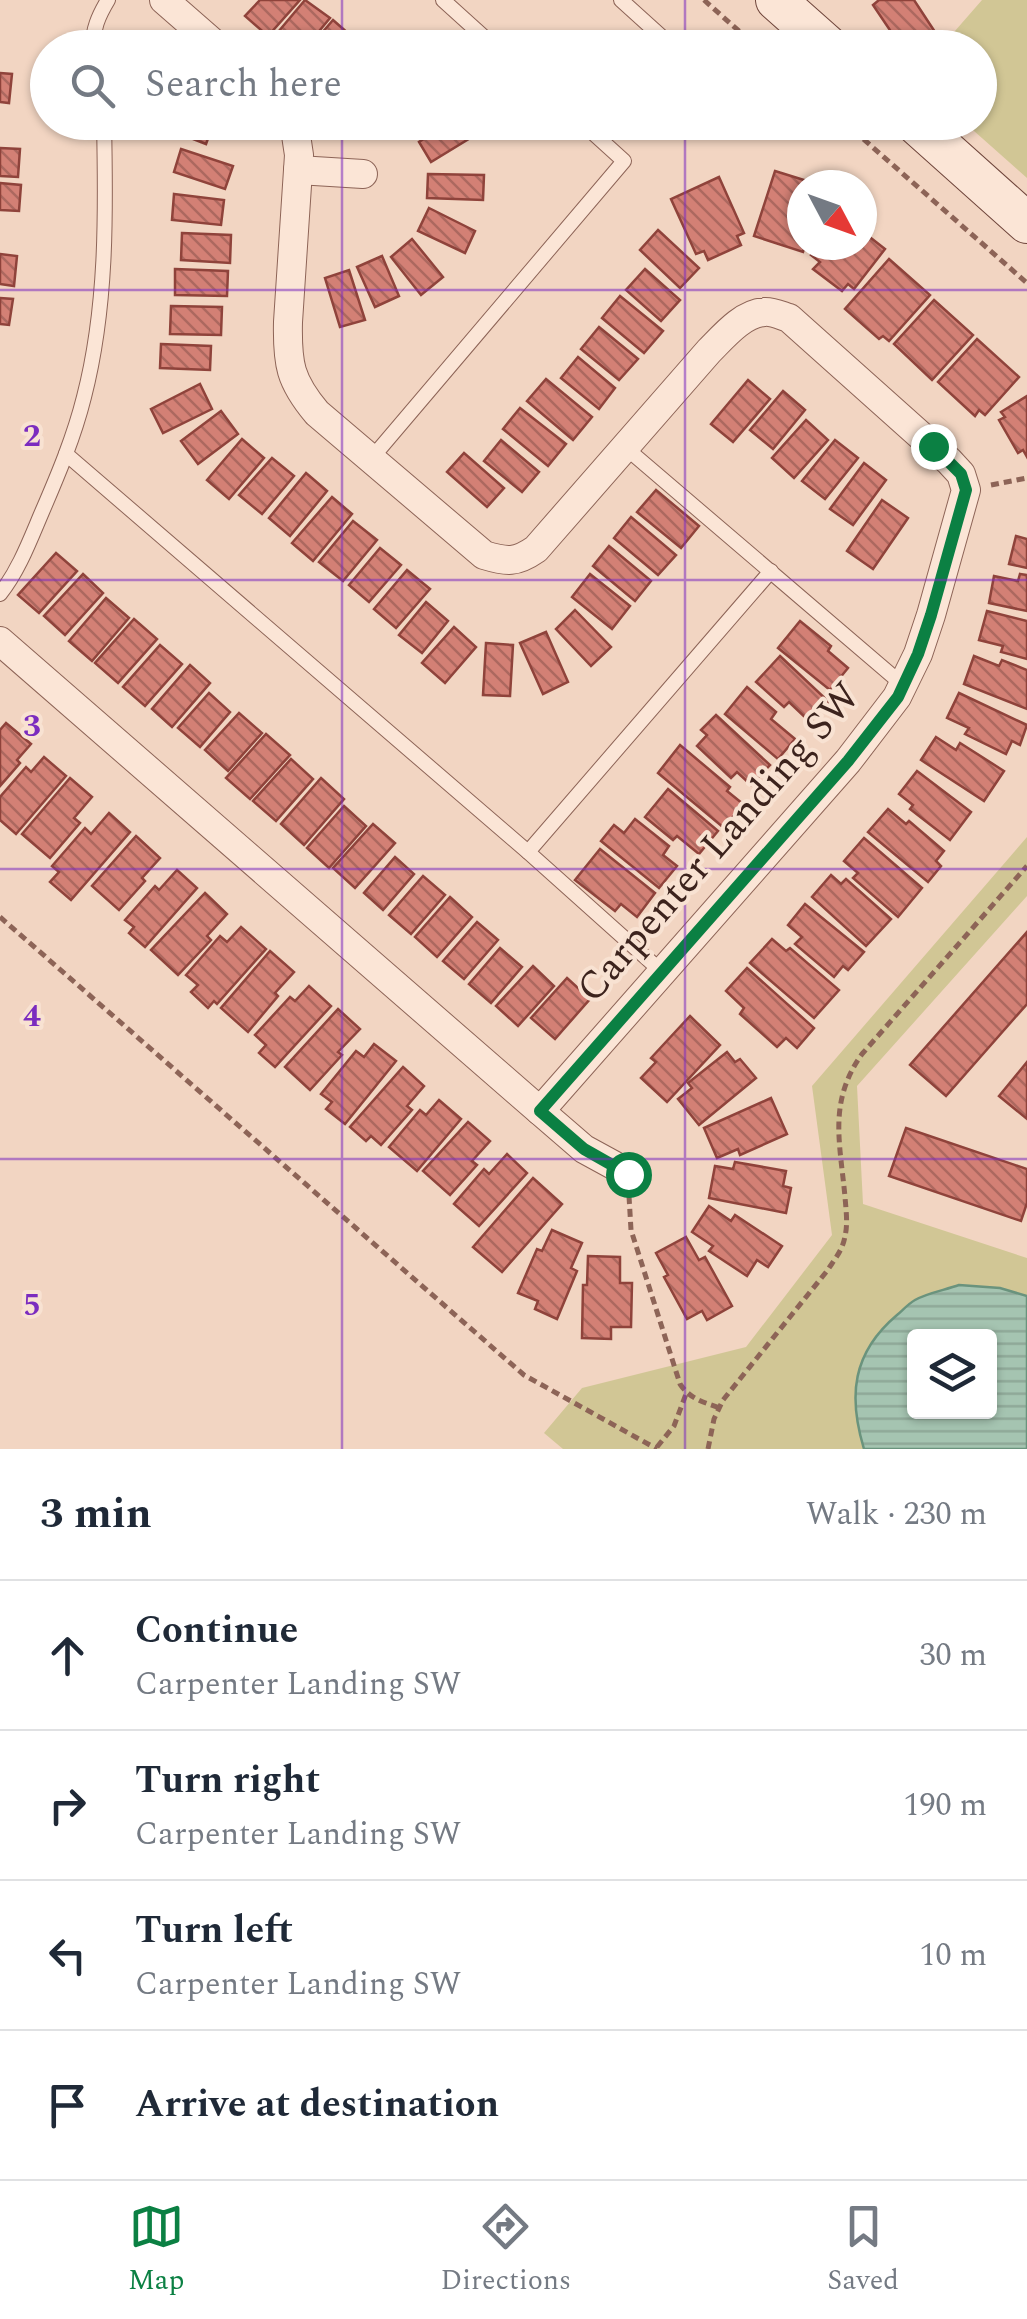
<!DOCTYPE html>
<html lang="en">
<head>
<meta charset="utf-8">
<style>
  body { margin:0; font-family:Spectral,serif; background:#f2f2f3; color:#1f2937 }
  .controls { position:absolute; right:30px; bottom:30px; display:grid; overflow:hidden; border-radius:10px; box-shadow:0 2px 8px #0004 }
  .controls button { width:90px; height:90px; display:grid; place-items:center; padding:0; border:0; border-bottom:2px solid #e0e1e3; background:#fff; color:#1f2937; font:50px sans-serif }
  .compass { position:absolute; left:787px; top:170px; width:90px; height:90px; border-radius:50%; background:#fff; box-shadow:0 2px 8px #0004; rotate:131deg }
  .stop { position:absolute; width:30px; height:30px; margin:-22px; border:8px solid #0b8043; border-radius:50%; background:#fff }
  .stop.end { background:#0b8043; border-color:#fff; box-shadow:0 2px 10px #0008 }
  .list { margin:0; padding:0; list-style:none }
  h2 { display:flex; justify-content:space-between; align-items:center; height:130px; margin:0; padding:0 40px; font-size:42px }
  h2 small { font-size:32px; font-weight:400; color:#747a83 }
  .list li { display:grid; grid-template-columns:65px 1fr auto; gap:30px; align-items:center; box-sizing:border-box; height:150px; padding:0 40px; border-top:2px solid #e0e1e3 }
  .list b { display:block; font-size:38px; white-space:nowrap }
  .list p { margin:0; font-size:32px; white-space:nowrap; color:#747a83 }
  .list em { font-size:32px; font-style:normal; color:#747a83 }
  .icon { flex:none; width:55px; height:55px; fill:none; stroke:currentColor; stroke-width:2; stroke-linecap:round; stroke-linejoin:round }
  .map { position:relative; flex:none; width:1027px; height:1449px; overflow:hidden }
  .search { position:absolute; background:#fff; box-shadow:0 2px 8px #0004; left:30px; right:30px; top:30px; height:110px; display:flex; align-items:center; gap:25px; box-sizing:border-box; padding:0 35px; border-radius:55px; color:#747a83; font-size:38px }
  .sheet { height:730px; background:#fff }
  nav { display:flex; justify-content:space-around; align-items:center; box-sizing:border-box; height:140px; border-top:2px solid #e0e1e3; background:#fff; font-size:28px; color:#747a83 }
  nav a { display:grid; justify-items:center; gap:5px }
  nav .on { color:#0b8043 }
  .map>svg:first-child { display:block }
  .green { fill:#d1c695; fill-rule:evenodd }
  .water { fill:url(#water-rules); stroke:#6a937d; stroke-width:2.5; fill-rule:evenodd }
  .building { fill:url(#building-back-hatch); stroke:#8f433b; stroke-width:2.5 }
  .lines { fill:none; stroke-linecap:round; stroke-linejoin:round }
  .lane-casing { stroke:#8d6457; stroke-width:16 }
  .street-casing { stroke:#8d6457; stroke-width:30 }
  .secondary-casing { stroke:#6f453b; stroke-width:42 }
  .path { stroke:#8d6457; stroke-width:5; stroke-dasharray:8 5; stroke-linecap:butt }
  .lane { stroke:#fbe5d6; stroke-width:14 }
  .street { stroke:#fbe5d6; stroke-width:28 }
  .secondary { stroke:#fbe5d6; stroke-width:40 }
  .route { stroke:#0b8043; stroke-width:12 }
  .grid { fill:none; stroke:#7b2cbf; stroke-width:2.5; stroke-opacity:0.55 }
  .labels { text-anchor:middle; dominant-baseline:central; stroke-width:8; stroke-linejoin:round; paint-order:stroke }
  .street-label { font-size:40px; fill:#3c231d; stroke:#f8e2d2 }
  .grid-label { font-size:32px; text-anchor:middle; font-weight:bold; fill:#7b2cbf; stroke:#f8e2d2; stroke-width:8; stroke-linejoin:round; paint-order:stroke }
</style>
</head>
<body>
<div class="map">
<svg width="1027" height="1449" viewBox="0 0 1027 1449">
  <defs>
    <pattern id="water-rules" width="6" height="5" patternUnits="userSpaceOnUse" patternTransform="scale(2.5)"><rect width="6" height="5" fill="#a5c4b1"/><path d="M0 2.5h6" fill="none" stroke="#8fa898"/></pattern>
    <pattern id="building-back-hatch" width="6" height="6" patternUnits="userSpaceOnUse" patternTransform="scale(2.5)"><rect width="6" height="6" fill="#d38075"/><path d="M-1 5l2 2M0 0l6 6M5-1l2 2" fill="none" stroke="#ac685f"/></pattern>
  </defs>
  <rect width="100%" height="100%" fill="#f2d5c2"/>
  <!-- green -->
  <g class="green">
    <path d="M982 0H1027V178L965 123 980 122V48L941 47Z"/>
    <path d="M1027 837V896L857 1086 863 1204 1027 1258V1449H563L544 1433 582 1388 746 1347 832 1235 812 1086ZM914 1336H990V1412H914Z"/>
  </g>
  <!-- water -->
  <path class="water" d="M959 1285 1000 1288 1027 1296V1449H864C848 1396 852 1353 897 1315 902 1311 908 1304 915 1300 927 1293 945 1290 959 1285ZM914 1336H990V1412H914Z"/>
  <!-- building -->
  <g class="building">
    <path d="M260 0H300L268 36 245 16Z"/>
    <path d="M305 0 330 18 305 48H285L273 38Z"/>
    <path d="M879 0H914L935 32 912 48H902L873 5Z"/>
    <path d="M333 20 358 42 354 48H309Z"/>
    <path d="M0 73 12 74 9 103 0 102Z"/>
    <path d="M156 122H214L206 144 155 124Z"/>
    <path d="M450 122H474L480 132 431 162 419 142Z"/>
    <path d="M0 148 20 149 18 177 0 176Z"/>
    <path d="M181 149 233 166 225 189 174 172Z"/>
    <path d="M775 171 820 185H802V245H805L803 252 754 236Z"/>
    <path d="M428 174 484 175 483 200 427 198Z"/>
    <path d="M719 177 744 233 737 236 741 245 708 260 704 251 696 254 671 199Z"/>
    <path d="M0 183 21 185 19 211 0 210Z"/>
    <path d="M174 194 224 200 221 225 172 220Z"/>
    <path d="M429 208 475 231 465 253 418 231Z"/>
    <path d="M658 230 699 268 680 288 640 250Z"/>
    <path d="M862 231 885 249 854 289 848 284 842 291 813 269 820 262 811 255 819 245H862Z"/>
    <path d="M182 233 231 235 230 263 181 260Z"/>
    <path d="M412 239 443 277 421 295 391 257Z"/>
    <path d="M0 254 17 256 14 286 0 284Z"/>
    <path d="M382 256 399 296 375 307 357 267Z"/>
    <path d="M889 259 930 295 889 341 883 336 879 339 845 309Z"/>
    <path d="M175 269 228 271 227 296 175 295Z"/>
    <path d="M645 269 680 300 661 321 626 290Z"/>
    <path d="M349 270 365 320 340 327 325 278Z"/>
    <path d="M620 296 663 331 644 353 602 318Z"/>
    <path d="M0 298 13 299 9 325 0 324Z"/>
    <path d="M934 300 973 335 932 380 894 344Z"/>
    <path d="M171 306 222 307 221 335 170 334Z"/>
    <path d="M599 327 638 359 619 380 581 349Z"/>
    <path d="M977 339 1019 377 985 415 979 410 975 416 938 382Z"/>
    <path d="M161 344 211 346 210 370 160 368Z"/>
    <path d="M578 357 615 388 599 409 561 378Z"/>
    <path d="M546 379 592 417 573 440 527 401Z"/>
    <path d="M748 380 770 399 733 442 711 424Z"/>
    <path d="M200 384 212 409 163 433 151 409Z"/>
    <path d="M783 391 805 410 773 449 750 430Z"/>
    <path d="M1027 396V457L1023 450 1018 453 999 420 1005 417 1001 412Z"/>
    <path d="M520 408 566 444 548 466 503 429Z"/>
    <path d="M221 411 238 434 198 464 181 441Z"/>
    <path d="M806 420 828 440 794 478 772 458Z"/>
    <path d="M242 439 264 458 229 499 207 480Z"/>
    <path d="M501 440 539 472 522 492 484 461Z"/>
    <path d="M835 440 858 458 825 499 802 481Z"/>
    <path d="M464 453 504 488 487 507 447 472Z"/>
    <path d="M272 458 294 476 262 514 239 495Z"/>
    <path d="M864 463 886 480 853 525 830 509Z"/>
    <path d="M306 473 327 491 290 536 269 518Z"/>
    <path d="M656 490 699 526 681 548 637 512Z"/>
    <path d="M332 497 352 514 313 561 292 543Z"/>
    <path d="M882 500 908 518 873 569 847 551Z"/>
    <path d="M631 517 676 555 658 575 614 538Z"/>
    <path d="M353 521 377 540 343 581 319 562Z"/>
    <path d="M1016 536 1027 539V568L1009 564Z"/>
    <path d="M609 546 651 581 635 601 593 566Z"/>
    <path d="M380 548 401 565 369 602 349 585Z"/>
    <path d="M56 553 77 571 39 613 18 595Z"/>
    <path d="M407 570 430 589 396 628 374 609Z"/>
    <path d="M83 574 103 593 65 635 44 616Z"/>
    <path d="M590 574 630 606 612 629 572 597Z"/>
    <path d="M1020 574 1027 575V611L989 603 994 576 1018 581Z"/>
    <path d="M106 598 129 618 92 661 69 641Z"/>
    <path d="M426 602 448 621 422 653 399 635Z"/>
    <path d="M575 610 611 647 591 666 556 629Z"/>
    <path d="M987 611 1027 621V659L1001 652 1003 646 979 640Z"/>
    <path d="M134 619 157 639 118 683 95 663Z"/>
    <path d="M800 621 831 646 828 651 848 668 830 690 778 648Z"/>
    <path d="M454 627 476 647 445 683 422 663Z"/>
    <path d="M546 632 568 682 543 694 520 643Z"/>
    <path d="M486 643 513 645 510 696 483 695Z"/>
    <path d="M160 645 182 664 145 706 123 687Z"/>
    <path d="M780 656 829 702 810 722 789 702 784 707 756 682Z"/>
    <path d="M974 656 999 666 1002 660 1027 670V709L964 684Z"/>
    <path d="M190 665 210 683 172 727 152 709Z"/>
    <path d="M747 687 776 712 771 719 795 739 778 759 725 714Z"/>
    <path d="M209 693 230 712 200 747 178 728Z"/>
    <path d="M959 693 1027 725 1020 745 1012 741 1006 754 965 734 969 728 947 718Z"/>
    <path d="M239 713 262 733 228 771 205 750Z"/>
    <path d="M716 715 770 765 751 785 737 772 731 778 697 746 707 735 701 730Z"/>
    <path d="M6 723 31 744 17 760 20 763 0 786V730Z"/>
    <path d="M266 734 290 755 250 799 226 778Z"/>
    <path d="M936 737 956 750 960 743 1004 771 984 801 921 760Z"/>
    <path d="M680 745 730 787 727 791 743 804 724 828 658 773Z"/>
    <path d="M44 757 66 776 16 834 0 820V797L26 767 31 772Z"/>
    <path d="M291 759 313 779 276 821 253 801Z"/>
    <path d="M917 771 971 812 950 840 910 809 913 805 899 794Z"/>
    <path d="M70 778 92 797 74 818 80 823 50 858 22 834Z"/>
    <path d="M321 778 344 799 304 845 281 824Z"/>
    <path d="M668 789 718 831 699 854 677 836 673 840 645 817Z"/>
    <path d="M344 806 366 826 329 868 307 848Z"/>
    <path d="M888 809 906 824 909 821 944 851 936 861 941 866 928 882 868 832Z"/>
    <path d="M109 813 130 832 71 900 50 882 59 872 52 866 85 828 91 834Z"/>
    <path d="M635 819 669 846 663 855 677 866 659 888 601 841 614 825 624 833Z"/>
    <path d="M373 824 395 843 355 888 333 868Z"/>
    <path d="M136 836 160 858 142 878 145 881 119 910 92 886Z"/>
    <path d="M864 838 922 888 898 917 853 878 858 873 844 861Z"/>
    <path d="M600 849 655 893 637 917 621 904 615 911 575 880Z"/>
    <path d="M395 857 414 874 383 910 364 893Z"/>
    <path d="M177 870 197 888 145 947 129 933 134 927 125 920 155 886 159 890Z"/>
    <path d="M831 875 841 884 846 879 891 919 866 946 812 897Z"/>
    <path d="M423 876 445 895 411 934 389 915Z"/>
    <path d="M205 893 227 914 207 936 211 940 178 975 151 950Z"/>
    <path d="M450 897 472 917 437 957 415 937Z"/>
    <path d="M805 904 864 952 848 970 843 966 834 977 795 944 802 937 788 925Z"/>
    <path d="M477 922 498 940 464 979 443 961Z"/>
    <path d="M241 927 266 949 217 1004 214 1001 208 1008 191 992 198 985 186 975 220 936 227 942Z"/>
    <path d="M1027 932V1004L946 1096 910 1065Z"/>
    <path d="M772 939 786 951 790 948 839 990 814 1018 750 963Z"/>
    <path d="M500 948 522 967 491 1003 469 984Z"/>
    <path d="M270 951 294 972 275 993 278 996 248 1032 221 1008Z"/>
    <path d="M533 966 554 986 518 1026 496 1006Z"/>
    <path d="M747 968 814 1028 797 1048 786 1038 777 1047 740 1014 744 1008 726 991Z"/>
    <path d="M567 978 590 999 555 1039 531 1018Z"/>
    <path d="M309 986 331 1006 275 1067 259 1053 266 1045 255 1035 290 997 295 1001Z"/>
    <path d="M338 1009 360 1029 338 1052 342 1055 310 1090 285 1067Z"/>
    <path d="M690 1016 720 1045 667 1102 641 1078 656 1062 651 1058Z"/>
    <path d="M374 1044 396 1061 345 1124 326 1109 332 1102 321 1094 356 1051 364 1057Z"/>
    <path d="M727 1052 735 1062 740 1059 756 1078 699 1125 678 1099 692 1088 688 1083Z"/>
    <path d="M1027 1062V1119L999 1096Z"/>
    <path d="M403 1067 424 1086 407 1106 412 1110 381 1145 371 1136 366 1141 350 1127Z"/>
    <path d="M771 1098 787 1134 740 1155 738 1149 717 1158 704 1128Z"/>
    <path d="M439 1100 461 1119 417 1171 389 1147 420 1110 426 1115Z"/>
    <path d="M468 1122 490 1141 472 1161 477 1165 450 1195 423 1171Z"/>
    <path d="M906 1128 1027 1169V1203L1021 1221 889 1176Z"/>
    <path d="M507 1154 527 1173 479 1226 454 1204 484 1169 489 1174Z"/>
    <path d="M735 1162 786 1171 783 1186 791 1188 786 1213 709 1198 715 1166 733 1169Z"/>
    <path d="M533 1178 562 1204 502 1272 473 1247Z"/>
    <path d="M709 1206 731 1221 735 1215 782 1246 768 1267 757 1260 747 1276 709 1251 713 1246 692 1232Z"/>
    <path d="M552 1230 582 1243 571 1268 577 1271 557 1319 535 1309 538 1301 518 1293 537 1249 542 1251Z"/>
    <path d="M686 1237 699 1260 705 1257 732 1306 707 1320 702 1311 687 1319 664 1277 668 1275 656 1253Z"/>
    <path d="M588 1256 620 1257V1283H632L631 1327H611V1339L582 1338 583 1285H587Z"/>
  </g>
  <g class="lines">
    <defs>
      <g id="lane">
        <path d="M443 0 496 48"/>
        <path d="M621 0 674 48"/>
        <path d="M93 48C92 30 99 15 108 0"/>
        <path d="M626 448 903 685"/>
        <path d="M66 454 528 852 661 971"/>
        <path d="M371 459 624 161 581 122"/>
        <path d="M0 594C19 570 30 540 42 512 58 475 74 437 84 397 107 308 106 214 104 122"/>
        <path d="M528 852 771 571"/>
      </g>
      <g id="street">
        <path d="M164 0 219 48"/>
        <path d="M298 170 363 174"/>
        <path d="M0 641 540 1111 848 761 897 697 918 654 931 615 966 490 961 474 949 461 789 318C782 316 772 311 764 312 742 314 724 336 709 351L536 549C516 563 507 562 484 555L317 413C290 381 287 364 288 322L299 155 294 122"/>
        <path d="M540 1111 584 1149 628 1173"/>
      </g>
      <g id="secondary">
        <path d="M776 0 830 48"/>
        <path d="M914 122 1027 223"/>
      </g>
    </defs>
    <!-- lane casing -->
    <use href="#lane" class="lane-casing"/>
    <!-- street casing -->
    <use href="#street" class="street-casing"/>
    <!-- secondary casing -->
    <use href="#secondary" class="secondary-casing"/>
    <!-- path -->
    <g class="path">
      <path d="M704 0 758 48"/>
      <path d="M844 122 1027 283"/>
      <path d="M991 485 1027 478"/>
      <path d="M0 917 524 1375 657 1449"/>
      <path d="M629 1196 631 1230 680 1384C690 1399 703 1402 720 1408"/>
      <path d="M657 1447 674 1426 686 1394"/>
      <path d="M708 1449 714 1419 723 1400 827 1271C834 1260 843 1250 845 1236 848 1224 846 1210 845 1197 840 1142 828 1102 862 1054L1027 866"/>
    </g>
    <!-- lane -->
    <use href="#lane" class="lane"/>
    <!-- street -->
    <use href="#street" class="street"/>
    <!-- secondary -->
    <use href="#secondary" class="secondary"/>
  </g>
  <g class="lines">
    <!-- route -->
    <path class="route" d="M628 1174 584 1149 540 1111 848 761 898 697 918 654 931 615 966 490 961 474 933 446"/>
  </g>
  <!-- grid -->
  <path class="grid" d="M342 0V48M685 0V48M342 122V1449M685 122V1449M0 290H1027M0 580H1027M0 869H1027M0 1159H1027"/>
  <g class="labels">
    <!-- street labels -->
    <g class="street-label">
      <text transform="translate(719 843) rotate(-49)">Carpenter Landing SW</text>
    </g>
  </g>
  <g class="grid-label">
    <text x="32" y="446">2</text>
    <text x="32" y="736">3</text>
    <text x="32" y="1026">4</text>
    <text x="32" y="1315">5</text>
  </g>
</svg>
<div class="controls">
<button><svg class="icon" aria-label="layers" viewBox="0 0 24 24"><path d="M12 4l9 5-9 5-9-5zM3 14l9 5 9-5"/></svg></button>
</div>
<svg class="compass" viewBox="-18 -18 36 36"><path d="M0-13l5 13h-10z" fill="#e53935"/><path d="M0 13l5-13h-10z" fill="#747a83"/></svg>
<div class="stop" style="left:628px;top:1174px"></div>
<div class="stop end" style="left:933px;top:446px"></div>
<div class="search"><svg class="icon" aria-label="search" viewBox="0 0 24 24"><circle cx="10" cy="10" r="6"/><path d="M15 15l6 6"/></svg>Search here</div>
</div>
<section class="sheet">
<h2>3 min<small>Walk · 230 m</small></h2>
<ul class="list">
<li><svg class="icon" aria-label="ahead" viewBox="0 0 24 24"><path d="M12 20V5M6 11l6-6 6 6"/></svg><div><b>Continue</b><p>Carpenter Landing SW</p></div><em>30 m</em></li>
<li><svg class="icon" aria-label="right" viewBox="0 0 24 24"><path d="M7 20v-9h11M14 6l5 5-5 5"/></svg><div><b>Turn right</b><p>Carpenter Landing SW</p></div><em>190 m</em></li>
<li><svg class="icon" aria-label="left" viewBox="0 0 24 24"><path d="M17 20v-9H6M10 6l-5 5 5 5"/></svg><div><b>Turn left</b><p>Carpenter Landing SW</p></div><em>10 m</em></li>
<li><svg class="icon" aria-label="arrive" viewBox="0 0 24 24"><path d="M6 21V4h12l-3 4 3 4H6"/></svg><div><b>Arrive at destination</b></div></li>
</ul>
</section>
<nav>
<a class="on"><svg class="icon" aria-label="map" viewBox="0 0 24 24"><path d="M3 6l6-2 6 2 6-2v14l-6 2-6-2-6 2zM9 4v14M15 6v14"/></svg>Map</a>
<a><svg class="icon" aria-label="directions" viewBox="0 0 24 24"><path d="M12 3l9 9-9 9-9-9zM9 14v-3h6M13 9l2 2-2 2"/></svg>Directions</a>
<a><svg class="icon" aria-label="saved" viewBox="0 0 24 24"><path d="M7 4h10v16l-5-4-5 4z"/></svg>Saved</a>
</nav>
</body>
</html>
